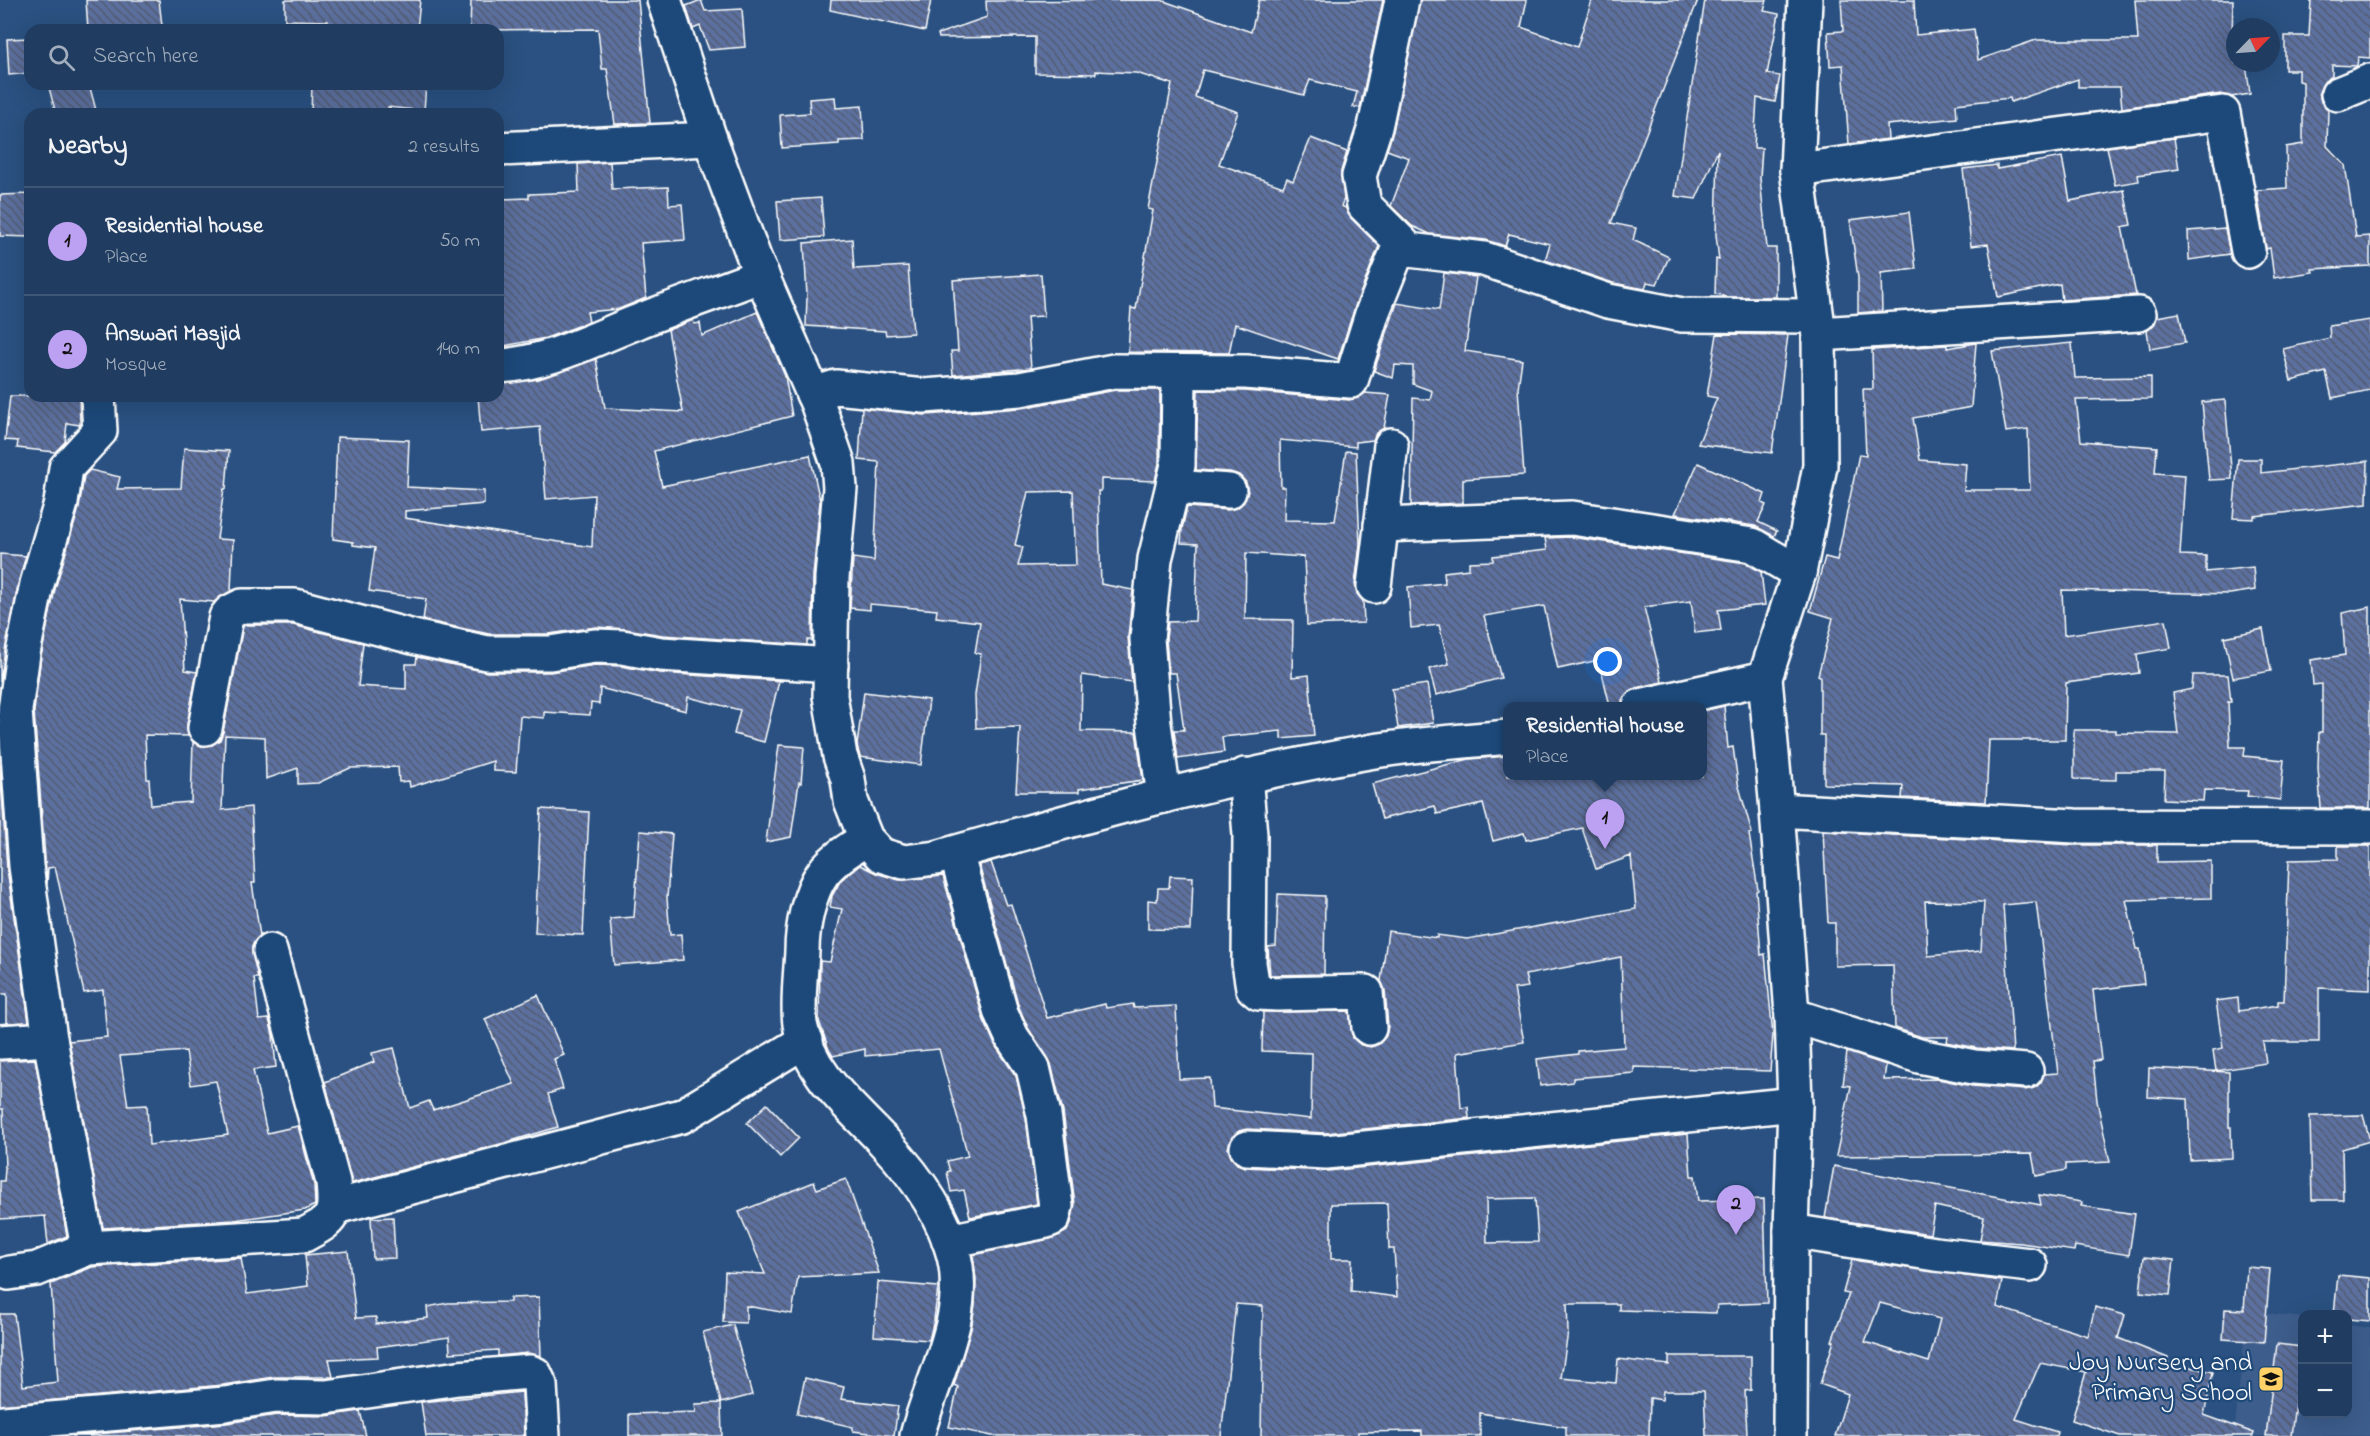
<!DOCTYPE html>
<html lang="en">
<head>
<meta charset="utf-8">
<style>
  body { margin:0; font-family:"Indie Flower",sans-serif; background:#2d486a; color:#f1f3f6 }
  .controls { position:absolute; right:18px; bottom:18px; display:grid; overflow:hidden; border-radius:12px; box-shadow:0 6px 24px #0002 }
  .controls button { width:54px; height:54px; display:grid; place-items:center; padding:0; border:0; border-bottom:2px solid #3d5676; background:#203d61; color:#f1f3f6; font:30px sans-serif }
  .compass { position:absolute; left:2226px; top:18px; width:54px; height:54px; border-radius:50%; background:#203d61; box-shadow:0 6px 24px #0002; rotate:65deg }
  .you { position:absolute; left:1608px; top:662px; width:21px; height:21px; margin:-15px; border:4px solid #fff; border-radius:50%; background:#1a73e8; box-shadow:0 0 0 9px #1a73e833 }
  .badge { display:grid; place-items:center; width:39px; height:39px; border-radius:50%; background:#bca0f2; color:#111; font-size:20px; font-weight:700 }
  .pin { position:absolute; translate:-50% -50px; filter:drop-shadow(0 2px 3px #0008) }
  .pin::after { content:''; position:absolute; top:32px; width:21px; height:18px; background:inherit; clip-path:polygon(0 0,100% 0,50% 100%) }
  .popup { position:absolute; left:1503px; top:702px; width:204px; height:78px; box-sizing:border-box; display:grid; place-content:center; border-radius:12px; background:#203d61; filter:drop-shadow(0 2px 4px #0005); font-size:20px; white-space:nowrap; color:#a2aebd }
  .popup b { font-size:22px; color:#f1f3f6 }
  .popup::after { content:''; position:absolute; left:50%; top:100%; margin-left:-12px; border:12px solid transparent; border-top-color:#203d61 }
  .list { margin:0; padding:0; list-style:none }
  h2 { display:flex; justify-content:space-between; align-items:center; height:78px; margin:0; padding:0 24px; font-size:26px }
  h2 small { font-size:20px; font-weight:400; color:#a2aebd }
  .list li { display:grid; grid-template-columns:39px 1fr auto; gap:18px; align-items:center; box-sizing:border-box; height:108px; padding:0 24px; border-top:2px solid #3d5676 }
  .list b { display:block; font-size:22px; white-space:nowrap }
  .list p { margin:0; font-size:20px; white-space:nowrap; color:#a2aebd }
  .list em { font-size:20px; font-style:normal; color:#a2aebd }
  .icon { flex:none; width:33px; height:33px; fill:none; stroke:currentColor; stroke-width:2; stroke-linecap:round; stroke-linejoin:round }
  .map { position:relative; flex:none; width:2370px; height:1436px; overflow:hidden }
  .search { position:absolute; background:#203d61; box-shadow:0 6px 24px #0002; left:24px; top:24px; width:480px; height:66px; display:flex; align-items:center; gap:15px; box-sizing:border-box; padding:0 21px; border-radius:18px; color:#a2aebd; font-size:22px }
  .panel { position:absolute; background:#203d61; box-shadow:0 6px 24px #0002; left:24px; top:108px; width:480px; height:294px; border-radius:18px }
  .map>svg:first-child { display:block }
  .built { fill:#3d5d8c }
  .building { fill:url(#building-back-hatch); stroke:#fff; stroke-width:1.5; fill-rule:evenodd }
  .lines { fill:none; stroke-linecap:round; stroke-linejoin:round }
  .minor-casing { stroke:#fff; stroke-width:38 }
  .minor { stroke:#1f4a7a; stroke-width:33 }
  .labels { text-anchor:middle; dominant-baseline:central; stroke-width:4.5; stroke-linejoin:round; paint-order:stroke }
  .poi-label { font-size:26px; fill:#fff; stroke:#1f4a7a; text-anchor:end }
</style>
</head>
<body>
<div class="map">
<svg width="2370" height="1436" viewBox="0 0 2370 1436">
  <defs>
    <pattern id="building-back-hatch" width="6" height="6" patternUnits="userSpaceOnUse" patternTransform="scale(1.5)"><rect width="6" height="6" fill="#5b709f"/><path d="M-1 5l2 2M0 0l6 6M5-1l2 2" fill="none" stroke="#535c71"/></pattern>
  </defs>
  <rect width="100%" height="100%" fill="#2a5181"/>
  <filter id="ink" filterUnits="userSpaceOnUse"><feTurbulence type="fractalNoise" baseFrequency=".0167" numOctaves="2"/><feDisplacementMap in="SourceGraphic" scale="12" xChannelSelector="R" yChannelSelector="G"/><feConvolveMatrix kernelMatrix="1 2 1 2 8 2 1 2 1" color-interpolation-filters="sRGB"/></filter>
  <g filter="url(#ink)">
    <!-- built -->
    <path class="built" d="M2247 1313H2269L2302 1318V1414H2348V1325L2370 1328V1436H2234Z"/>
    <!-- building -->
    <g class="building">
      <path d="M86 0H159L162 26 126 30H88Z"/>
      <path d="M285 0H420L417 30H386L328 23V21L285 20Z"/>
      <path d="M471 0H638L650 123 615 124 607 69H602L598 29 470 30Z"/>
      <path d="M701 0 705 11 742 9 745 47 709 50 700 26 693 29 686 6Z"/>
      <path d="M831 0H931L925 31 830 10Z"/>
      <path d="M1161 0 1251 32 1259 0H1383L1360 108 1353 107 1357 92 1310 80 1304 95 1203 70 1195 97 1238 112 1219 164 1283 187 1287 178 1293 181 1311 138 1347 152 1341 171 1344 199 1341 206 1346 208 1351 218 1379 246 1356 304 1338 359 1235 324 1229 353 1128 352 1131 308 1136 309 1153 210 1148 209 1172 84 1136 73 1096 71V74L1035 73V37L939 38 938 34 987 17 986 1Z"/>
      <path d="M1420 0H1527L1521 27 1577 47 1592 0H1698L1611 223 1636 228 1633 240 1669 257 1657 284 1647 282 1645 289 1613 283 1545 260 1550 244 1509 234 1505 246 1486 240 1430 234 1412 226 1391 206 1409 158 1387 150 1393 131Z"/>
      <path d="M1705 0H1767L1764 11 1779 14 1767 74 1780 76 1775 102 1757 98 1754 148H1762L1760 178 1767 248H1776V297H1722L1723 295 1715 294 1716 259 1719 260 1716 235 1718 150 1696 199 1675 196Z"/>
      <path d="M1841 0H1914L1916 35 1974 29 1978 60 2036 40H2138L2135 0H2233L2232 37H2235V63H2246L2250 94 2231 97 2221 94 2122 108 2120 87H2078V79L2011 102 2010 98 1956 104 1957 118 1887 125 1888 139 1849 144 1843 65 1830 66 1828 32 1843 31Z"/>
      <path d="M2311 0H2370V58L2358 57 2357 66 2332 65V76L2324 82 2319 92 2321 102 2328 109 2327 146 2345 165 2356 237 2370 236V266L2312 269 2313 272 2274 278 2270 248 2266 249 2257 190 2287 188 2286 147 2303 144V82L2299 81V70H2285V36H2309Z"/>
      <path d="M30 38V73L9 75 7 39Z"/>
      <path d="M48 84H89L97 114H56Z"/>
      <path d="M312 84H426L424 111 388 107V113L311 114Z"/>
      <path d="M835 97 836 108 862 106 864 140 839 141V144L782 148 780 115 810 113 809 99Z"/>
      <path d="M2174 138 2179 169 2138 175 2139 181 2115 185 2107 147Z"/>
      <path d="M2062 157 2070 201 2124 190 2131 225 2122 227 2136 295 2062 300 2060 284 1998 297 1988 244 1971 246 1963 169 1997 165V169Z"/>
      <path d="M610 162 612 189 668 187 669 205 682 204 685 240 641 243 646 298 619 309 587 312 589 322 546 338 498 347V199L529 198V194L579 192 578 164Z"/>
      <path d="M30 194V237L0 236V195Z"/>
      <path d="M821 198 824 237 780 240 777 201Z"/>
      <path d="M1909 212 1916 269 1881 273 1882 311 1858 313V278L1850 220Z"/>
      <path d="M2225 228 2230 254 2189 260 2188 231Z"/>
      <path d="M852 239 854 269 908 266 913 333 886 335 885 331 806 326 807 296 804 243Z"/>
      <path d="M1444 273 1476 277 1465 351 1522 360 1518 388 1524 475 1463 479V503L1411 505 1413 398 1430 400 1432 391 1413 384V366L1395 365 1393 378 1374 371 1397 303 1439 310Z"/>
      <path d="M1041 274 1044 316 1027 317 1031 368 953 375 951 351H958L953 280Z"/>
      <path d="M757 312 785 376 792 416 654 451 662 486 810 455 820 501 813 576 812 640H807V645L663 635 625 629 596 627 549 634H489L423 620 426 599 369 591 375 548 353 545V542L333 539 337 437 409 440 407 487 484 491V504L405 511V518L592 547 594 495 546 499 540 427 481 432 478 396H498V384L539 379 596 359 605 408 683 412 668 330 693 320 694 324 700 323 702 336Z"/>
      <path d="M2179 313 2185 343 2150 349 2147 331 2155 323 2157 317Z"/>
      <path d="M2370 320V390L2332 398 2326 372 2291 381 2283 349 2330 338 2329 326Z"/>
      <path d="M1717 334 1788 335 1772 453 1698 444 1717 398 1707 396Z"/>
      <path d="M1976 343 1971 407 1913 418 1920 460 1966 464 1964 490H2030L2028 429 2006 432 1992 351 2072 343 2075 378 2151 377V399L2076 400 2081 441 2157 447 2155 473 2185 475 2180 555 2206 556V572L2253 567 2255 590 2230 594 2062 590 2064 635 2166 620 2171 648 2137 654 2139 673 2066 683 2065 740H1989L1986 802 1902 798 1903 786 1824 784V735H1820V676L1818 675 1833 618 1810 611 1825 557 1837 560 1859 454 1866 455 1863 389H1873L1872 350 1947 345V348Z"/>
      <path d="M1116 390H1160L1159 463 1155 481 1101 479V491H1098L1101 584 1133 590 1128 637 1132 682 1082 675 1081 731 1136 732 1143 780 1079 789V792H1016L1020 727 976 728 975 695 981 654 975 653 980 622 936 617 937 610 870 604V610L850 608 853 558 874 561 879 462 859 460 862 408 925 415 1021 408ZM1073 491 1076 565 1018 566 1023 547 1015 545 1028 492Z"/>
      <path d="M1198 390 1245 391 1349 400 1358 398 1365 393 1390 395 1384 428 1376 433 1373 440 1356 442V447L1280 440 1281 487H1285L1284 520 1335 521 1346 451 1356 452 1360 544 1355 584 1357 594 1363 601 1364 623 1307 625 1304 557 1246 553 1245 619 1293 620 1292 677 1309 675 1314 736 1281 739V731L1222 737 1224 752 1178 759 1174 730H1184L1176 673H1169L1166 639 1168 622 1195 621 1198 544 1181 543 1182 529 1187 507 1228 510 1237 508 1244 502 1248 492 1246 482 1239 475 1230 472 1196 470Z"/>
      <path d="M10 396H79L80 425 67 423 65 442 55 452 17 448 18 441 5 440Z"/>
      <path d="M2225 400 2232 479 2209 480 2202 402Z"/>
      <path d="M184 448 229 451 226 489H224L217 539 233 540 231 591 214 602 180 599 185 670 197 672 187 725 188 736 145 735 147 779H149L151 805 191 802 193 742 202 746 212 745 220 740 223 732 243 626 246 625H293L363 643 358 686 406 689V664H416L417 657 487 672H550L596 665 620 666 660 673 783 681H779L764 742 734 734 740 710 688 697 686 711 600 688 599 704 591 703 590 715 544 712V718L520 716 516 772 493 771V761L410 787 409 781 399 782 398 767 350 768 318 783 298 784V768L266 779 265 737 225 735 222 810 251 807 255 883H252L260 936 252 947 258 978H254L259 1020 269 1019 273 1035 276 1067 253 1070 267 1133 298 1126 314 1185 315 1205 305 1210 234 1220 103 1228 69 1041 107 1037 103 990 84 993 55 867 48 868 47 884 34 711 41 656 55 589 79 508 84 476 90 470 120 477 117 489 181 488ZM186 1051 191 1085 216 1081 228 1135 149 1145 147 1105 128 1106 120 1056Z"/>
      <path d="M2238 459H2261V473L2368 461 2367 504 2254 516V519L2233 518Z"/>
      <path d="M1698 463 1765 494 1762 503 1766 505 1758 522 1777 531 1774 536 1755 526 1675 514Z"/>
      <path d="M1571 537 1746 563 1761 572 1765 605 1718 610 1721 630 1695 633 1691 601 1644 607 1662 682 1636 688 1628 692 1622 700V706H1610L1599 660 1558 669 1544 606 1484 616 1501 678 1436 695 1429 669 1449 664 1439 625 1411 628 1408 587 1445 583 1444 572 1469 569V562L1493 561V556L1547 550 1545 538Z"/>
      <path d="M0 554 26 556 19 580 0 682Z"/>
      <path d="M2370 607V808H2321L2318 768 2319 732H2322V684L2313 685 2311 660 2345 655 2342 613Z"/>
      <path d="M2263 629 2271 671 2233 678 2224 637Z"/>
      <path d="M2193 675H2228L2231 702H2228L2230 747H2245L2244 756 2284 760 2280 800 2247 796 2248 791 2204 790 2203 801 2164 799 2165 771H2116V780L2074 779V730H2116V733L2178 734 2173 693 2192 689Z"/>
      <path d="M1427 684 1433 723 1398 728 1392 689Z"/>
      <path d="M864 692 929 700 921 765 860 757 857 745Z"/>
      <path d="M1724 706 1728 748 1733 747 1738 783 1752 833 1749 834 1758 890 1756 891 1761 955 1765 954 1773 1035 1770 1071 1634 1067V1073L1573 1078V1082L1540 1086 1537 1059 1578 1054V1051L1624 1047 1621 957 1525 975 1528 987 1514 989 1524 1042 1457 1053 1461 1108 1468 1107 1469 1118 1326 1133 1247 1129 1239 1131 1232 1137 1228 1148 1231 1157 1237 1164 1245 1167 1328 1171 1688 1134 1691 1176H1695L1698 1201 1764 1199 1767 1303 1717 1305 1716 1313 1619 1310V1304H1567L1568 1332 1561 1378 1616 1383 1618 1359 1669 1365V1356H1751V1390L1745 1391 1747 1436H1706L1704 1391H1663L1662 1400 1650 1398 1649 1436H1566V1427L1480 1413V1436H1422V1431L1358 1432V1436H1261L1263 1306 1236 1304 1221 1436H992L949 1427 958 1387 954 1385 971 1329 975 1305 976 1279 973 1255 1050 1239 1060 1235 1067 1231 1071 1223 1075 1204 1063 1112 1051 1064 1028 1028 1019 1007 979 865 991 862 1006 905 1011 904 1047 1018 1105 1004 1106 1008 1133 1004 1134 1008 1176 1006 1179 1079 1210 1078 1212 1108 1311 1119 1312 1053 1262 1051 1263 1012 1349 1011 1353 1038 1361 1045 1371 1047 1379 1044 1386 1036 1388 1027 1385 990 1381 981 1388 931 1437 938V935L1467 939 1636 909 1631 856 1596 869 1582 828 1526 840 1524 833 1493 841 1483 804 1437 814 1435 806 1382 819 1372 784 1469 759 1508 756V776H1702V711ZM1535 1198 1538 1242 1487 1243 1486 1199ZM1387 1203 1389 1249H1394L1397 1297 1351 1291 1352 1259H1331V1204Z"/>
      <path d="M779 745 804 747 801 783 799 782 791 837 766 842Z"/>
      <path d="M0 764 7 869 29 1022 7 1023V994H0Z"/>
      <path d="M541 809 589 812 583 935 535 933Z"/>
      <path d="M640 831 672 834 667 898 670 935 681 934 683 960 614 965 610 919 634 917Z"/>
      <path d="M1823 831 2074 845H2157V862L2211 861V898L2126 900 2137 949H2140L2144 984 2093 990 2101 1060 2093 1061 2097 1101 2110 1162 2066 1164V1170L2036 1176 2032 1154 1836 1156 1851 1086 1843 1085 1847 1052 1886 1065 1884 1080 1938 1079 1972 1086 2025 1090 2035 1088 2041 1082 2044 1074 2058 1073 2036 902 2003 905 2013 1051 1977 1048 1947 1042 1948 1037H1922L1895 1028 1893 965 1835 966V923H1828ZM1925 901 1984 902 1981 951 1928 956Z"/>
      <path d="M2338 846H2370V990L2319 988V1042H2263L2266 1063 2216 1071 2213 1050 2223 1048 2216 1001 2238 998 2239 1011 2278 1005V1001H2284L2289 860 2338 859Z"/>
      <path d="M860 865 876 873 899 880 943 876 983 1018 996 1047 1016 1076 1026 1118 1037 1204 970 1217 964 1190 951 1192 947 1172 950 1171 947 1161 968 1156 939 1049 865 1056V1049L833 1056 829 1050 819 1021 820 961 830 962 842 909 830 907 832 896 841 880Z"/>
      <path d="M1170 876 1193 877 1191 930 1148 929V900L1157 901 1158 888H1169Z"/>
      <path d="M1278 894 1325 896 1324 974 1270 975 1268 947 1276 946Z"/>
      <path d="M538 995 564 1055 554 1059 563 1089 548 1094 558 1127 504 1143 352 1183 325 1082 374 1062 372 1053 394 1048 410 1108 429 1101 433 1110 514 1084 485 1019Z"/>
      <path d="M35 1059 67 1236 48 1244 45 1216 0 1219V1181H4L5 1169 3 1109H0V1061Z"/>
      <path d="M2149 1068 2229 1072V1127H2231L2232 1158 2190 1160 2188 1099 2148 1097Z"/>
      <path d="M767 1104 799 1138 780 1157 747 1123Z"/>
      <path d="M2363 1115 2370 1141 2342 1149 2343 1200H2312L2310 1116Z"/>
      <path d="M1834 1166 2041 1205 2039 1195 2082 1202 2081 1206 2135 1214 2129 1255 2075 1246 2074 1251 2021 1243 1980 1240 1984 1217 1935 1206 1930 1234 1825 1218Z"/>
      <path d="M846 1179 879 1273 798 1277 792 1314 746 1306V1323L723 1322 725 1272 765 1274 739 1212 814 1182 817 1189Z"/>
      <path d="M393 1217 395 1258 373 1259 371 1218Z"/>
      <path d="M348 1251 356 1318 376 1317V1324L428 1318 427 1307 448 1303 510 1302V1298L539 1297 541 1356 528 1353 498 1356V1350L450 1353 449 1337 377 1347 378 1357 329 1359 333 1377H273L223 1385 0 1405V1314H14L23 1386 58 1382 51 1284 92 1267 241 1258 247 1294 308 1286 305 1255Z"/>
      <path d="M2144 1257 2174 1260 2170 1295 2140 1292Z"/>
      <path d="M1852 1260 2002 1281 1997 1307 2088 1336 2095 1307 2125 1315 2118 1338 2168 1358 2167 1362 2213 1372 2204 1415 2254 1433 2253 1436H2120L2072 1420 2086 1372 2040 1363 2016 1419 2057 1432 2056 1436H1835L1848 1394 1820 1384 1834 1341H1832L1849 1294 1843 1293ZM1880 1303 1940 1319 1929 1362 1865 1342Z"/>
      <path d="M2247 1267 2270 1269 2264 1342 2223 1339 2225 1309 2244 1310Z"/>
      <path d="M2338 1275 2370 1278V1321L2348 1319V1314H2334Z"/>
      <path d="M878 1282 938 1287 934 1320 929 1340 874 1336Z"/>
      <path d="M733 1325 752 1395 721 1403 703 1332Z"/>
      <path d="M2277 1344 2302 1347 2291 1436H2266Z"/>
      <path d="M805 1378 844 1387 841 1399 898 1406 894 1436 853 1431V1427L797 1414Z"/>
      <path d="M522 1392 524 1436H426L421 1402Z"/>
      <path d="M721 1403 722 1436H629V1414L696 1412 695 1404Z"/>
      <path d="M360 1411 366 1436H72L227 1423 277 1415 326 1416Z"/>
    </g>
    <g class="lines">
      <defs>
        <g id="minor">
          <path d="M664 0 710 139 755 260 818 405 838 463 840 488 832 578 830 696 840 756 848 779 851 801 866 839 881 855 904 862 936 858C1077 818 1218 778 1363 753 1410 744 1460 742 1508 737"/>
          <path d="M1402 0 1375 127 1359 176 1364 205 1409 250 1484 259 1608 301 1682 315 1816 316"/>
          <path d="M2338 94 2370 81"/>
          <path d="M498 149 710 139"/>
          <path d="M1797 170 2223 113 2248 251"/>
          <path d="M1819 334 2139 314"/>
          <path d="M498 366C547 364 593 339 637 322 678 305 721 291 762 275"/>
          <path d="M813 394 836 387 924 396 1020 389 1114 371 1246 372 1351 381 1373 311 1401 242"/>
          <path d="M1173 487 1229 491"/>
          <path d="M1381 525 1572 518 1752 545 1799 573"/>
          <path d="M1374 586 1391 445"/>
          <path d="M1640 706 1765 678"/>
          <path d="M205 728 226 617 230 612 242 606H295L417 638 487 653H550L595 646 622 647 661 654 831 665"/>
          <path d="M1245 775 1250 835 1249 963 1253 988 1259 993 1277 994 1366 992 1369 1028"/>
          <path d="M1164 796 1154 724 1147 639 1155 559 1178 465 1179 373"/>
          <path d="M1777 810 2075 826 2370 827"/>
          <path d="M866 839C851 848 833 859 823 873 809 892 802 928 802 951 801 973 797 1002 800 1024 809 1075 853 1108 886 1144 916 1176 943 1213 954 1256 969 1317 932 1378 917 1436"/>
          <path d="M1792 1015 1919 1056 1974 1067 2026 1071"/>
          <path d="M0 1042 50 1039"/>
          <path d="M1247 1148 1326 1152 1795 1104"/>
          <path d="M335 1207 682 1116 806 1040"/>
          <path d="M1791 1231 1935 1254 2030 1265"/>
          <path d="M949 1241 1046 1221 1053 1218 1056 1206 1044 1115 1033 1068 1012 1037 1001 1013 956 853"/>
          <path d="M88 1248 50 1039 26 866 15 710 23 653 37 584 61 503 66 468 100 431 98 396"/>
          <path d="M9 1273 37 1269 88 1248 304 1235C335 1219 336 1216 333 1182L270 951"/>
          <path d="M4 1423 225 1404 276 1396 326 1397 458 1378 530 1372 535 1374 540 1385 543 1436"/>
          <path d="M1790 1436 1791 1231 1795 1104 1792 1015 1777 810 1765 678 1799 573 1820 466 1819 334 1797 170 1805 0"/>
        </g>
      </defs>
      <!-- minor casing -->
      <use href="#minor" class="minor-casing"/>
      <!-- minor -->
      <use href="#minor" class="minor"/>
    </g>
  </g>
  <!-- icons -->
  <defs>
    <symbol id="school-square" viewBox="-11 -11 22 22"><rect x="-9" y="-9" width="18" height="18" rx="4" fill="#ffd166" stroke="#1f4a7a"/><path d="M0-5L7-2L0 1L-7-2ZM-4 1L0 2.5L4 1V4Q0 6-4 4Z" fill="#111"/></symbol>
  </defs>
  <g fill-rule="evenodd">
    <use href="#school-square" x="2256" y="1364" width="30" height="30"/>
  </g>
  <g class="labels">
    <!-- poi labels -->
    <g class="poi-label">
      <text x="2252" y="1364">Joy Nursery and<tspan x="2252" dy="30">Primary School</tspan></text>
    </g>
  </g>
</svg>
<div class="controls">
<button>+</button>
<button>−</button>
</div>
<svg class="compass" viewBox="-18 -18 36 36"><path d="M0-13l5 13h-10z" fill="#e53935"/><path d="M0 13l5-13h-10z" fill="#a2aebd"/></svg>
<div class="you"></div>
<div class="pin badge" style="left:1605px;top:849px">1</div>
<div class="popup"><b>Residential house</b>Place</div>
<div class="pin badge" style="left:1736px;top:1235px">2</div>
<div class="search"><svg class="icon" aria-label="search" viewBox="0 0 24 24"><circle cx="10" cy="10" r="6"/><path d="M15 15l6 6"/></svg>Search here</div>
<section class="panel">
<h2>Nearby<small>2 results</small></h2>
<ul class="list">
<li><span class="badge">1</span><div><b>Residential house</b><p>Place</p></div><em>50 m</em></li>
<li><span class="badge">2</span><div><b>Answari Masjid</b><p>Mosque</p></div><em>140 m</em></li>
</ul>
</section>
</div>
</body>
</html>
